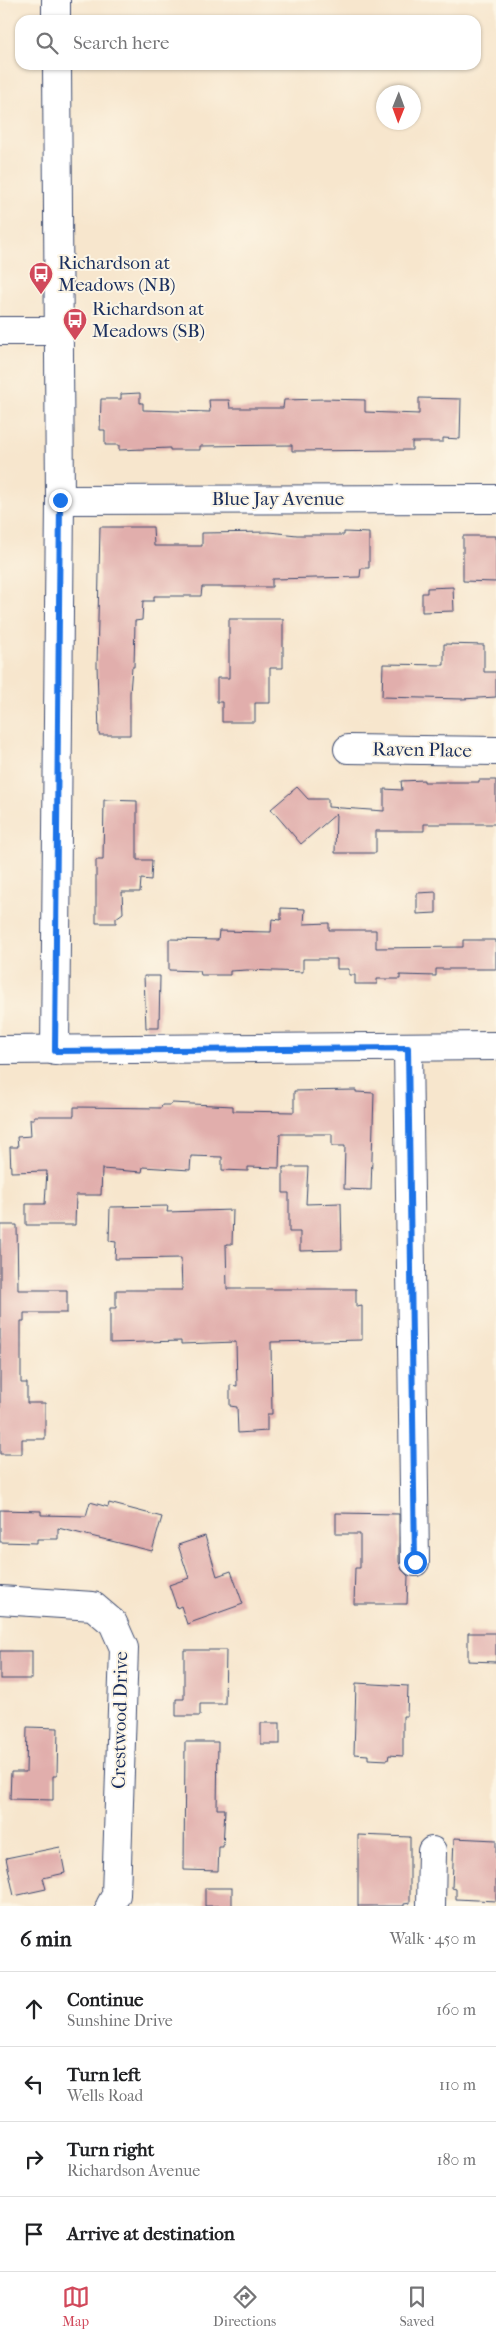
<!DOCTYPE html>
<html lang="en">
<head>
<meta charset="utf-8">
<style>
  body { margin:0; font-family:"IM FELL French Canon",serif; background:#f6f6f6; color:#202124 }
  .compass { position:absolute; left:376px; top:85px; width:45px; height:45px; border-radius:50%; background:#fff; box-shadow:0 1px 4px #0004; rotate:181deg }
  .stop { position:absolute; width:15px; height:15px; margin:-11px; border:4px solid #1a73e8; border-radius:50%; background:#fff }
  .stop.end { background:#1a73e8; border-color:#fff; box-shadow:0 1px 5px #0008 }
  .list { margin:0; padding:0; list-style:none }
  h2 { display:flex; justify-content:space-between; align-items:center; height:65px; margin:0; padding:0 20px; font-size:21px }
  h2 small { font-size:16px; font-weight:400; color:#757577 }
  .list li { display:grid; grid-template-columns:32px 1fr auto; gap:15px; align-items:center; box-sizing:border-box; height:75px; padding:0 20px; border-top:1px solid #e0e0e0 }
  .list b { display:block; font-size:19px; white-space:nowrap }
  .list p { margin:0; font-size:16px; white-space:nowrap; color:#757577 }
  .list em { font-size:16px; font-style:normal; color:#757577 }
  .icon { flex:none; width:28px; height:28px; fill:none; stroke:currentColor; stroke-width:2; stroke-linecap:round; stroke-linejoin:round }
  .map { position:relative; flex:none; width:496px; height:1906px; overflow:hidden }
  .search { position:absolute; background:#fff; box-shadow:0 1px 4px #0004; left:15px; right:15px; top:15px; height:55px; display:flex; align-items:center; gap:12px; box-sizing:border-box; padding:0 18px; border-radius:15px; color:#757577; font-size:19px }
  .sheet { height:365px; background:#fff }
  nav { display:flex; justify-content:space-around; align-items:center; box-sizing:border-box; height:70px; border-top:1px solid #e0e0e0; background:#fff; font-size:14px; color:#757577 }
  nav a { display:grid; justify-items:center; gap:2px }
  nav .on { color:#d1495b }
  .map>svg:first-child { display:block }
  .building { fill:#e1aeac }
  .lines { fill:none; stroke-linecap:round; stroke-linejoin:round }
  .minor-casing { stroke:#3c4a6f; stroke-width:30 }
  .minor { stroke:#fff; stroke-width:28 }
  .route { stroke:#1a73e8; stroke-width:6 }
  .labels { text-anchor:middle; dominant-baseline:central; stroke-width:4; stroke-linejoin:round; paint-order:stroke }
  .poi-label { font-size:19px; fill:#1b2f5e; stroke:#fcf5e5; text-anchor:start }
  .street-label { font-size:19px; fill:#1b2f5e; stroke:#fcf5e5 }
</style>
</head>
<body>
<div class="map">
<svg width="496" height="1906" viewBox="0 0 496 1906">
  <rect width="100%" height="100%" fill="#fcf5e5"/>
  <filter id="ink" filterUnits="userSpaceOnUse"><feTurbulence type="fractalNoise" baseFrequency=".02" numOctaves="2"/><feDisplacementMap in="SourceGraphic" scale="10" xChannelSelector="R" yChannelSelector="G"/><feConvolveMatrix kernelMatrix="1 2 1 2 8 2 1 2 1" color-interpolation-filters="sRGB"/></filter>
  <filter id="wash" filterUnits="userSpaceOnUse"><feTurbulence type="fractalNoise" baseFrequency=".0096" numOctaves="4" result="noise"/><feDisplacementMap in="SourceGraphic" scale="20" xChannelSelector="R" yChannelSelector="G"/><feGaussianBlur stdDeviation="1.12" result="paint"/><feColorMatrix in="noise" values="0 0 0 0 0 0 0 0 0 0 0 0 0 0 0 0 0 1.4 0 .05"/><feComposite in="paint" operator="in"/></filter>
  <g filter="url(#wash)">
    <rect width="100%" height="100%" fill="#f7e6cd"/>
    <g id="blocks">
      <!-- building -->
      <g class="building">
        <path d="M140 393V403H143V410L210 412 209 400H229L230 408H283L284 400 324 399 365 400V412L419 414V398L461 399 460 439 443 438V442H412V450L292 451V445L200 446V450H170V448L119 450V445H105V430H100L101 399H121V394Z"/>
        <path d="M100 527H153L154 546H202V533L269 532 297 535H344V532L369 533V568H361L360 577 272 579V587H202L201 596H154V601H143L142 620 135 621 134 667H132L130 693V735H99L97 665Z"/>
        <path d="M463 536H496V582L463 581Z"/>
        <path d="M453 587 454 611 422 612V593H427V588Z"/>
        <path d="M229 619H283V668H270V703H255V722H222V702H217V678H229Z"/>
        <path d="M444 644 484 645V672H496V697L462 699 382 697 383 664 444 665Z"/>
        <path d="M424 780V782H479V780H496V824H424V831H376V853H335L336 814 301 844 271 809 297 787 308 799H328V807L384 811V789L402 790 401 781Z"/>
        <path d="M104 800 137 801V860H152L151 880 141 879 140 892H122L123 913 116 918V923H96V860H103Z"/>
        <path d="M436 892V913L417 914V893Z"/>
        <path d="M281 908 305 909 304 924 329 923V930H376V948L463 947V940H496V969H436V976L400 975V979H377V984H355V975H349V969H337V959H303V972L247 970 230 971V975H201L200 971 169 970V939L218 940 219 931 271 932 272 919 281 920Z"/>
        <path d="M144 976H160L159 1028H146Z"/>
        <path d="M356 1090V1092L374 1093 371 1190 344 1189 345 1146H332V1134H280L279 1168 248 1167V1171L222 1170V1157L191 1156 190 1170 143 1167 142 1172 102 1169 101 1195H76L75 1225H26V1204H45L47 1171 11 1172 10 1147H18L17 1137 31 1136 30 1119H34V1116H74V1107L161 1108 162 1105H171L172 1103 233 1106V1111L294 1112V1091Z"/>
        <path d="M283 1167H308L306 1204 341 1203 342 1250 300 1251V1232H289V1193H283Z"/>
        <path d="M168 1206 167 1212 233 1210 232 1244H226L227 1289H356V1307L362 1306V1340L271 1342 272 1414H267V1431L238 1433 237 1407 230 1406V1385L237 1386 236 1342 181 1344V1341L110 1343V1308H116V1290H182L181 1258 115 1259 116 1242 109 1241 110 1207Z"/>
        <path d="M0 1225H17L18 1290H67V1313H24V1321H21V1383H27V1403H45V1439H22V1454H0Z"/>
        <path d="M90 1502 108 1507 109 1503 162 1517 152 1551 58 1528V1539H37V1543L0 1542V1510L41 1511V1515L86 1516Z"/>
        <path d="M336 1513 399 1514V1562L402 1570 408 1576 407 1604H354L355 1568H360V1534H336Z"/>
        <path d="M205 1536 217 1576 231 1571 243 1604 187 1624 181 1606 177 1608 169 1585 189 1578 178 1545Z"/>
        <path d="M468 1633H496V1662L468 1661Z"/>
        <path d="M184 1650H226L225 1704H200V1716H176V1699H184Z"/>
        <rect x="0" y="1651" width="32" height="28"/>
        <path d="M356 1683 408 1686 407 1716H403V1756L389 1755 388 1760 368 1759V1755L354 1754Z"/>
        <rect x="261" y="1723" width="19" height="21"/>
        <path d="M27 1727 58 1728 57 1776H53V1800L10 1799 11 1772H26Z"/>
        <path d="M185 1742H218L217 1809H225L223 1847H219L218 1871 184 1870Z"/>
        <path d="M358 1835 410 1837V1903L404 1904V1906H358Z"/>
        <path d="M454 1838 496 1840V1901L456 1899V1889L452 1888Z"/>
        <path d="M60 1847 65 1873 43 1878 46 1889 14 1896 6 1858Z"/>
        <rect x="205" y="1888" width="27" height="18"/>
      </g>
    </g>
  </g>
  <g filter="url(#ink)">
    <use href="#blocks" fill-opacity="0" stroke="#3c4a6f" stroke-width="1"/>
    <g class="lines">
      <defs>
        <g id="minor">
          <path d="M56 0V20"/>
          <path d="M0 331H59"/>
          <path d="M60 500 496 499"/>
          <path d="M348 749 496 751"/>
          <path d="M408 1048 415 1562"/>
          <path d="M0 1050 496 1046"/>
          <path d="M55 1051 60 500 57 65"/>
          <path d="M0 1600 93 1606 113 1623 124 1648 116 1895 110 1906"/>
          <path d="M431 1906 432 1851"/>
        </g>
      </defs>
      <!-- minor casing -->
      <use href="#minor" class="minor-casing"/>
      <!-- minor -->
      <use href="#minor" class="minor"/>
    </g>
  </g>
  <g class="lines" filter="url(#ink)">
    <!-- route -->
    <path class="route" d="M60 500 55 1051 408 1048 415 1562"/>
  </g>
  <!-- icons -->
  <defs>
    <symbol id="bus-pin" viewBox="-11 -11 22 30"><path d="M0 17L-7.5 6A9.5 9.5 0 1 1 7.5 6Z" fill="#d1495b" stroke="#fcf5e5"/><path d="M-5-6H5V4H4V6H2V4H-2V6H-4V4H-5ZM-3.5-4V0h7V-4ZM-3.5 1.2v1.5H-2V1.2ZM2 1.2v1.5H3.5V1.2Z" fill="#fff"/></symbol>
  </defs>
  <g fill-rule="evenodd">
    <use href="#bus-pin" x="27" y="260" width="28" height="38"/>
    <use href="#bus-pin" x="61" y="306" width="28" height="38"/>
  </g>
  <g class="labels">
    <!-- poi labels -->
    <g class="poi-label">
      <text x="58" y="263">Richardson at<tspan x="58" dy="22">Meadows (NB)</tspan></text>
      <text x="92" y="309">Richardson at<tspan x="92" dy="22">Meadows (SB)</tspan></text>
    </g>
    <!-- street labels -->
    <g class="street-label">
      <text x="278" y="499">Blue Jay Avenue</text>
      <text transform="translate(422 750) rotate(1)">Raven Place</text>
      <text transform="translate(120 1720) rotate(-89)">Crestwood Drive</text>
    </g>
  </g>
</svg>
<svg class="compass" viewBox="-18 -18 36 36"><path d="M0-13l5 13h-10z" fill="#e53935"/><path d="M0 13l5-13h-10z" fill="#757577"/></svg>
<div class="stop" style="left:415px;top:1562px"></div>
<div class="stop end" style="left:60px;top:500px"></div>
<div class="search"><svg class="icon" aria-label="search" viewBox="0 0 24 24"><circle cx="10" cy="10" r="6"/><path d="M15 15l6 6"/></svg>Search here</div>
</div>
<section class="sheet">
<h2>6 min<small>Walk · 450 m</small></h2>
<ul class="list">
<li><svg class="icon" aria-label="ahead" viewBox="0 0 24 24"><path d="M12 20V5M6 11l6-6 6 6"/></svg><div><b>Continue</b><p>Sunshine Drive</p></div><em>160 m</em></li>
<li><svg class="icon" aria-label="left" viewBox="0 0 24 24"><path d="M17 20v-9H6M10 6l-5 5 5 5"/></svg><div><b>Turn left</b><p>Wells Road</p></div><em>110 m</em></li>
<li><svg class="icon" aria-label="right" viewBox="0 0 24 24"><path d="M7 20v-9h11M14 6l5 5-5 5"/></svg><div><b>Turn right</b><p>Richardson Avenue</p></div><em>180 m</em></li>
<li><svg class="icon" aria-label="arrive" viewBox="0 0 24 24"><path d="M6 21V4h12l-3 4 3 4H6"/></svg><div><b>Arrive at destination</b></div></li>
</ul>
</section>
<nav>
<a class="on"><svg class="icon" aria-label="map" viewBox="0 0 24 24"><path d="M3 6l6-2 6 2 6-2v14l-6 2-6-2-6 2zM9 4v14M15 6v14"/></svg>Map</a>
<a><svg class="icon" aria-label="directions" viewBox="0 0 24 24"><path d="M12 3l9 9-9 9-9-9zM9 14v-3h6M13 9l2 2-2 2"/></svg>Directions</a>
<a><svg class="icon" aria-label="saved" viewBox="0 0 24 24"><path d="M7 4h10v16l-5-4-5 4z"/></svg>Saved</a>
</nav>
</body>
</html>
